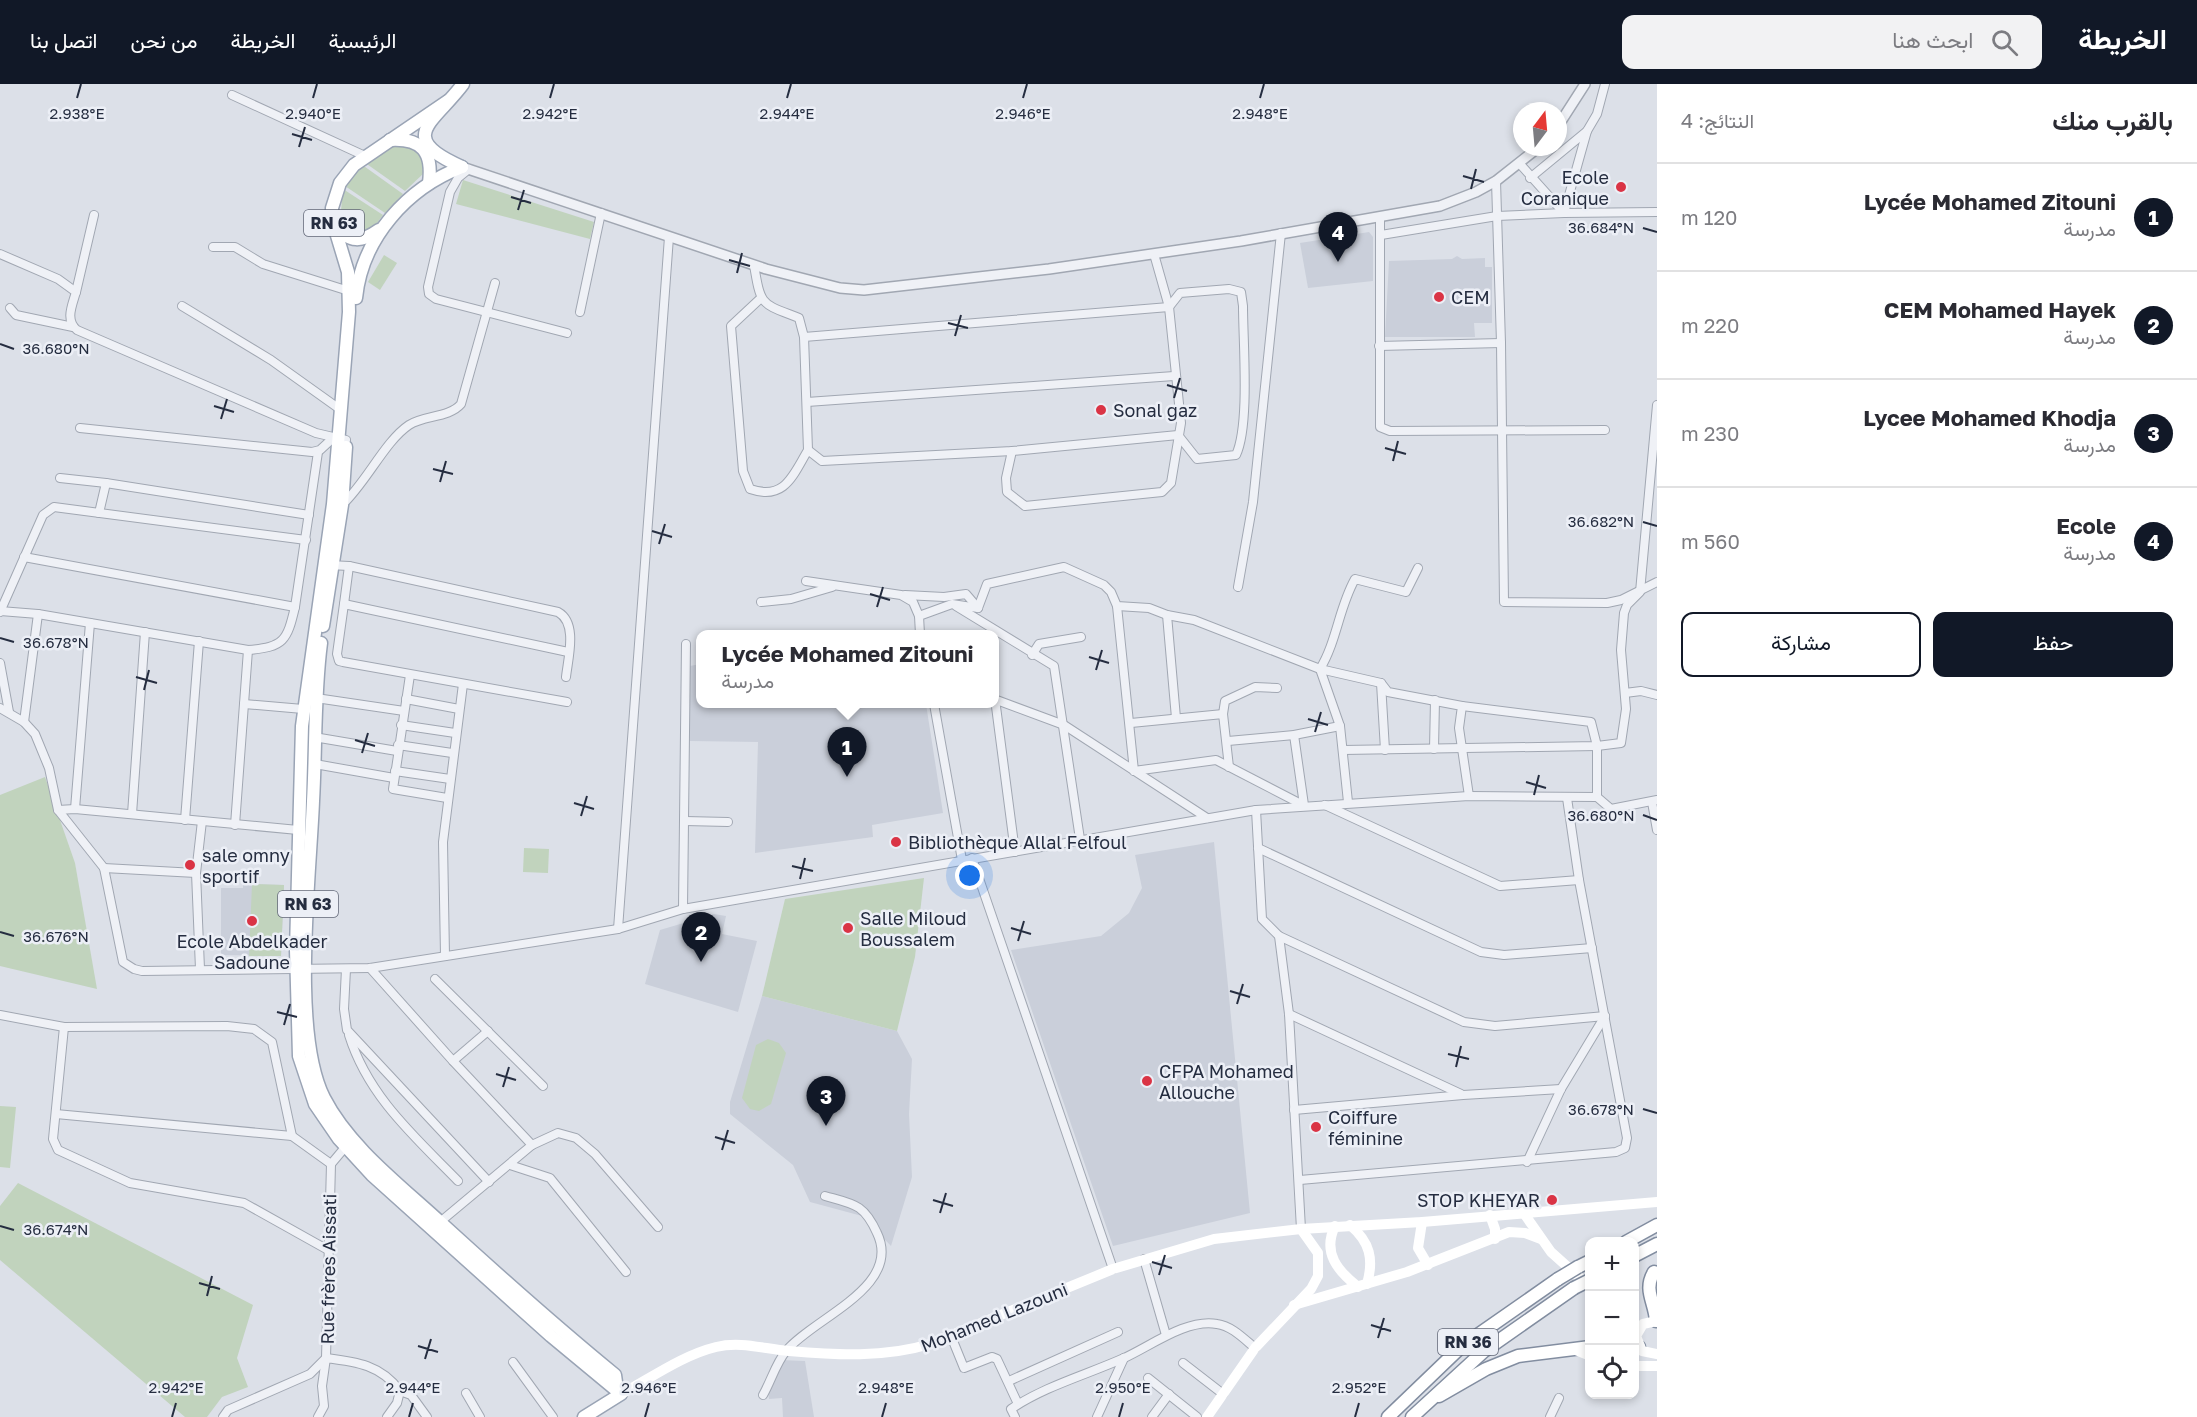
<!DOCTYPE html>
<html lang="ar">
<head>
<meta charset="utf-8">
<style>
  body { margin:0; font-family:"Golos Text",Vazirmatn,sans-serif; background:#f2f2f3; color:#2b2b33; direction:rtl }
  .controls { position:absolute; right:18px; bottom:18px; display:grid; overflow:hidden; border-radius:12px; box-shadow:0 3px 9px #0003 }
  .controls button { width:54px; height:54px; display:grid; place-items:center; padding:0; border:0; border-bottom:2px solid #e1e1e2; background:#fff; color:#2b2b33; font:30px sans-serif }
  .compass { position:absolute; left:1513px; top:18px; width:54px; height:54px; border-radius:50%; background:#fff; box-shadow:0 3px 9px #0003; rotate:16deg }
  .you { position:absolute; left:970px; top:792px; width:21px; height:21px; margin:-15px; border:4px solid #fff; border-radius:50%; background:#1a73e8; box-shadow:0 0 0 9px #1a73e833 }
  .badge { display:grid; place-items:center; width:39px; height:39px; border-radius:50%; background:#111827; color:#fff; font-size:20px; font-weight:700 }
  .pin { position:absolute; translate:-50% -50px; filter:drop-shadow(0 2px 3px #0008) }
  .pin::after { content:''; position:absolute; top:32px; width:21px; height:18px; background:inherit; clip-path:polygon(0 0,100% 0,50% 100%) }
  .popup { position:absolute; left:696px; top:546px; width:303px; height:78px; box-sizing:border-box; display:grid; place-content:center; border-radius:12px; background:#fff; filter:drop-shadow(0 2px 4px #0005); font-size:20px; white-space:nowrap; color:#7c7c81 }
  .popup b { font-size:22px; color:#2b2b33 }
  .popup::after { content:''; position:absolute; left:50%; top:100%; margin-left:-12px; border:12px solid transparent; border-top-color:#fff }
  .list { margin:0; padding:0; list-style:none }
  h2 { display:flex; justify-content:space-between; align-items:center; height:78px; margin:0; padding:0 24px; font-size:26px }
  h2 small { font-size:20px; font-weight:400; color:#7c7c81 }
  .list li { display:grid; grid-template-columns:39px 1fr auto; gap:18px; align-items:center; box-sizing:border-box; height:108px; padding:0 24px; border-top:2px solid #e1e1e2 }
  .list b { display:block; font-size:22px; white-space:nowrap }
  .list p { margin:0; font-size:20px; white-space:nowrap; color:#7c7c81 }
  .list em { font-size:20px; font-style:normal; color:#7c7c81 }
  .actions { display:flex; gap:12px; padding:18px 24px }
  .actions a { flex:1; padding:14px 0; border:2px solid #111827; border-radius:12px; text-align:center; font-size:21px; color:#111827 }
  .actions .main { background:#111827; color:#fff }
  .icon { flex:none; width:33px; height:33px; fill:none; stroke:currentColor; stroke-width:2; stroke-linecap:round; stroke-linejoin:round }
  .map { position:relative; flex:none; width:1657px; height:1333px; overflow:hidden; direction:ltr }
  header { display:flex; align-items:center; gap:36px; box-sizing:border-box; height:84px; padding:0 30px; background:#111827; color:#fff }
  header strong { font-size:28px }
  nav { display:flex; gap:33px; margin-inline-start:auto; font-size:21px }
  .search { width:420px; height:54px; background:#f2f2f3; display:flex; align-items:center; gap:15px; box-sizing:border-box; padding:0 21px; border-radius:12px; color:#7c7c81; font-size:22px }
  main { display:flex }
  aside { flex:1; background:#fff }
  .map>svg:first-child { display:block }
  .built { fill:#cacfda }
  .green { fill:#c1d3bd }
  .lines { fill:none; stroke-linecap:round; stroke-linejoin:round }
  .minor-casing { stroke:#a1a7b2; stroke-width:10 }
  .tertiary-casing { stroke:#a1a7b2; stroke-width:12 }
  .primary-casing { stroke:#9aa4b5; stroke-width:15 }
  .trunk-casing { stroke:#828da0; stroke-width:15 }
  .minor { stroke:#eff1f6; stroke-width:8 }
  .tertiary { stroke:#eff1f6; stroke-width:9 }
  .secondary { stroke:#fff; stroke-width:10 }
  .primary { stroke:#fff; stroke-width:12 }
  .trunk { stroke:#fff; stroke-width:12 }
  .trunk-bridge-casing { stroke:#828da0; stroke-width:15; stroke-linecap:butt }
  .trunk-bridge { stroke:#fff; stroke-width:12 }
  .ticks { fill:none; stroke:#252d40; stroke-width:2 }
  .poi-dot { fill:#da3445; stroke:#eceff6; stroke-width:2 }
  .labels { text-anchor:middle; dominant-baseline:central; stroke-width:5; stroke-linejoin:round; paint-order:stroke }
  .shield { fill:#eceff6; stroke:#616777; stroke-width:1.5 }
  .shield-label { font-size:16px; font-weight:bold; fill:#252d40 }
  .poi-label { font-size:18px; fill:#252d40; stroke:#eceff6; text-anchor:start }
  .street-label { font-size:18px; fill:#252d40; stroke:#eceff6 }
  .ticks-label { font-size:15px; text-anchor:middle; fill:#252d40; stroke:#eceff6; stroke-width:5; stroke-linejoin:round; paint-order:stroke }
</style>
</head>
<body>
<header>
<strong>الخريطة</strong>
<div class="search"><svg class="icon" aria-label="search" viewBox="0 0 24 24"><circle cx="10" cy="10" r="6"/><path d="M15 15l6 6"/></svg>ابحث هنا</div>
<nav><a>الرئيسية</a><a>الخريطة</a><a>من نحن</a><a>اتصل بنا</a></nav>
</header>
<main>
<aside>
<h2>بالقرب منك<small>النتائج: 4</small></h2>
<ul class="list">
<li><span class="badge">1</span><div><b>Lycée Mohamed Zitouni</b><p>مدرسة</p></div><em>120 m</em></li>
<li><span class="badge">2</span><div><b>CEM Mohamed Hayek</b><p>مدرسة</p></div><em>220 m</em></li>
<li><span class="badge">3</span><div><b>Lycee Mohamed Khodja</b><p>مدرسة</p></div><em>230 m</em></li>
<li><span class="badge">4</span><div><b>Ecole</b><p>مدرسة</p></div><em>560 m</em></li>
</ul>
<div class="actions"><a class="main">حفظ</a><a>مشاركة</a></div>
</aside>
<div class="map">
<svg width="1657" height="1333" viewBox="0 0 1657 1333">
  <rect width="100%" height="100%" fill="#dce0e8"/>
  <!-- built -->
  <g class="built">
    <path d="M1369 148 1373 153V197L1308 204 1300 159Z"/>
    <path d="M1457 172 1462 175 1485 174V183H1492V239H1474L1475 253H1385L1389 177 1452 175Z"/>
    <path d="M700 580V620H926L943 729 872 741 873 753 755 769 758 658 690 657V582Z"/>
    <path d="M1214 758 1250 1129 1113 1162 1011 866 1101 852 1129 829 1142 804 1135 771Z"/>
    <path d="M243 800 284 801 281 872 221 871V804H243Z"/>
    <path d="M714 830 726 832 722 850 757 857 738 928 645 900 660 846Z"/>
    <path d="M762 912 897 947 912 975 909 1030 912 1093 891 1162 862 1132 810 1118 793 1081 730 1030V1018Z"/>
    <path d="M780 1276 805 1277 814 1333H783L782 1314 769 1315 768 1308 778 1290Z"/>
  </g>
  <!-- green -->
  <g class="green">
    <path d="M397 59 421 66 425 88 405 107 364 78Z"/>
    <path d="M361 80 403 110 385 129 345 102Z"/>
    <path d="M463 96 594 138 590 155 456 120Z"/>
    <path d="M343 105 383 131C372 146 368 151 349 148L340 137Z"/>
    <path d="M384 171 397 179 380 206 368 198Z"/>
    <path d="M45 693 75 779 97 905 0 882V711Z"/>
    <path d="M524 764 549 765 548 789 523 788Z"/>
    <path d="M924 794 915 873 897 947 762 912 785 815Z"/>
    <path d="M252 800 284 801 281 872H249Z"/>
    <path d="M768 955 779 959 786 969 771 1020 759 1027 750 1025 742 1014 756 961Z"/>
    <path d="M0 1022 16 1023 10 1084 0 1083Z"/>
    <path d="M18 1099 253 1221 237 1274 248 1303 222 1313 207 1333H185L0 1176V1122Z"/>
  </g>
  <g class="lines">
    <defs>
      <g id="minor">
        <path d="M232 11 365 72"/>
        <path d="M1520 80 1564 129 1657 128"/>
        <path d="M469 85 458 94 450 108 428 203 429 210 436 215 567 249"/>
        <path d="M1530 94 1587 47 1597 30 1605 0"/>
        <path d="M1496 97 1501 259 1504 518 1607 519 1621 516 1657 498"/>
        <path d="M1380 133V343L1390 347 1605 346"/>
        <path d="M1381 151 1497 132 1564 129 1587 47"/>
        <path d="M213 163H235L263 180 352 208"/>
        <path d="M0 170 58 195 76 208C72 222 65 236 77 246L316 349 346 356"/>
        <path d="M754 181C761 223 761 219 799 234L804 253"/>
        <path d="M1229 205 1241 208 1243 222C1243 259 1250 341 1236 371L1197 375 1178 351 1012 367 822 377 808 366 804 253 1169 223 1180 209Z"/>
        <path d="M76 208 94 131"/>
        <path d="M761 214 731 242 743 387 750 405C785 417 793 391 808 366"/>
        <path d="M182 222 271 276 341 326"/>
        <path d="M10 224 16 231 73 243"/>
        <path d="M580 228 601 129"/>
        <path d="M1379 262 1501 259"/>
        <path d="M807 318 1174 292"/>
        <path d="M80 344 312 368 320 366 333 354"/>
        <path d="M1012 367 1006 394 1007 408 1025 422 1162 408 1171 399 1181 339 1169 223 1154 170"/>
        <path d="M60 394 106 399 309 431"/>
        <path d="M342 421C366 399 385 357 409 341 424 331 449 334 461 320L495 199"/>
        <path d="M99 429 106 399"/>
        <path d="M24 473 295 523"/>
        <path d="M329 481 349 482 558 528C578 539 568 574 566 593"/>
        <path d="M806 497 901 511 913 518 919 532"/>
        <path d="M1238 503 1253 418 1281 149"/>
        <path d="M905 511 944 513 966 510 978 524"/>
        <path d="M761 518 791 515 832 503"/>
        <path d="M344 520 349 482"/>
        <path d="M956 522 1054 582 1080 755"/>
        <path d="M1117 522 1134 687 1216 676 1303 721"/>
        <path d="M0 527 38 530 248 566C284 563 287 557 295 523L318 368"/>
        <path d="M0 528 43 431 54 423 306 456"/>
        <path d="M1167 531 1176 634"/>
        <path d="M920 550 919 532 952 520 978 524 987 500 1064 483 1104 501 1111 508 1117 522 1149 524 1167 531 1194 536 1320 585 1381 599 1388 608 1462 622 1459 644 1469 712"/>
        <path d="M1032 571 1039 560 1081 553"/>
        <path d="M0 579 9 628"/>
        <path d="M410 591 393 705 447 714"/>
        <path d="M1381 599 1385 666"/>
        <path d="M1625 609 1641 607 1657 611"/>
        <path d="M316 614 404 627"/>
        <path d="M406 615 459 625"/>
        <path d="M994 615 1064 641 1207 734"/>
        <path d="M995 615 1015 768"/>
        <path d="M567 618 343 578 339 577 337 570 344 520 568 568"/>
        <path d="M244 620 303 625"/>
        <path d="M934 620 962 776"/>
        <path d="M1462 622 1591 638 1597 662V713"/>
        <path d="M0 624 24 638 35 650 49 684 58 726 104 784 123 878 134 885 142 887 370 884 618 845 683 825 1256 726 1469 712 1597 713 1611 725 1657 716"/>
        <path d="M1223 630 1225 617 1255 603 1277 604"/>
        <path d="M24 638 38 530"/>
        <path d="M1131 639 1223 630 1229 683"/>
        <path d="M401 641 455 649"/>
        <path d="M1294 651 1304 721"/>
        <path d="M314 653 397 667"/>
        <path d="M1228 657 1294 651 1340 642"/>
        <path d="M398 661 452 669"/>
        <path d="M1434 665 1435 616"/>
        <path d="M1343 666 1597 662 1621 659 1626 625 1621 566 1624 529 1627 521 1640 508 1657 321"/>
        <path d="M315 680 394 694"/>
        <path d="M395 687 450 695"/>
        <path d="M1348 718 1340 642 1320 585C1337 557 1339 523 1355 495L1406 508 1418 484"/>
        <path d="M1652 718 1657 746"/>
        <path d="M1325 721 1500 802 1579 796"/>
        <path d="M75 725 90 539"/>
        <path d="M58 726 75 725 298 746"/>
        <path d="M1256 726 1262 835 1279 852 1289 930 1301 1145"/>
        <path d="M132 730 145 548"/>
        <path d="M185 736 199 557"/>
        <path d="M685 737 728 738"/>
        <path d="M235 741 248 566"/>
        <path d="M1258 764 1481 868 1504 871 1592 864"/>
        <path d="M972 774 1113 1185"/>
        <path d="M104 784 196 789"/>
        <path d="M683 825 686 560"/>
        <path d="M618 845 669 153"/>
        <path d="M1279 852 1464 938 1495 942 1605 932"/>
        <path d="M445 872 443 758 463 600"/>
        <path d="M370 884 453 977 532 1061"/>
        <path d="M200 885 196 789 202 737"/>
        <path d="M346 885 344 925 347 946 489 1098"/>
        <path d="M435 895 543 1002"/>
        <path d="M1289 930 1461 1010"/>
        <path d="M0 931 64 943 227 942 254 945 272 958 292 1052"/>
        <path d="M64 943 53 1055 58 1066 130 1099 244 1119 328 1166"/>
        <path d="M349 951C368 1012 414 1052 458 1097"/>
        <path d="M453 977 488 947"/>
        <path d="M1294 1026 1463 1011 1561 1005"/>
        <path d="M56 1030 292 1052 331 1080"/>
        <path d="M1527 1078 1561 1005 1605 932"/>
        <path d="M510 1081 550 1094 626 1188"/>
        <path d="M1300 1096 1616 1068 1625 1064 1627 1054 1579 796 1567 714"/>
        <path d="M440 1138 532 1061 558 1049 576 1054 595 1070 658 1143"/>
        <path d="M1144 1175 1166 1251"/>
        <path d="M951 1252 964 1284 992 1273 997 1275 1018 1320"/>
        <path d="M513 1278 553 1333"/>
        <path d="M1183 1279 1223 1310"/>
        <path d="M1148 1294 1197 1333"/>
        <path d="M1009 1297 1118 1248"/>
        <path d="M400 1307 411 1311 427 1333"/>
        <path d="M466 1309 480 1333"/>
        <path d="M763 1311C771 1297 776 1279 786 1267 813 1234 903 1203 877 1149 864 1120 854 1120 825 1112"/>
        <path d="M223 1333 228 1326 310 1290 326 1274 331 1080 347 1061"/>
        <path d="M318 1333 324 1322 322 1302 326 1274C357 1278 381 1281 400 1307L397 1319 387 1333"/>
        <path d="M1015 1333 1011 1325C1045 1302 1086 1291 1124 1274 1149 1263 1187 1234 1217 1240 1232 1242 1244 1255 1255 1264"/>
        <path d="M1097 1333 1124 1274"/>
        <path d="M1152 1333 1169 1310"/>
        <path d="M1550 1333 1559 1314"/>
      </g>
      <g id="tertiary">
        <path d="M1558 42 1585 0"/>
        <path d="M462 83 766 185 840 204 864 206 1049 185 1241 157 1440 122 1476 108 1496 97 1539 63"/>
      </g>
      <g id="primary">
        <path d="M448 17 354 81 340 99 332 124V135L348 188 349 228 333 420 302 642 296 866 299 972 315 1020 339 1055 372 1091 551 1252 621 1310 584 1333"/>
        <path d="M390 56C422 54 433 68 429 99"/>
        <path d="M462 83C394 53 435 38 463 0"/>
        <path d="M337 141C349 160 362 158 379 146"/>
        <path d="M356 214C362 154 407 104 462 83"/>
        <path d="M323 542 342 421 346 363"/>
        <path d="M321 559C314 612 316 665 313 717 310 793 291 949 324 1014 349 1063 401 1102 441 1139 498 1191 555 1242 615 1291L617 1305"/>
      </g>
      <g id="trunk">
        <path d="M1626 1158 1657 1141"/>
        <path d="M1634 1172 1657 1160"/>
        <path d="M1578 1183 1590 1177"/>
        <path d="M1654 1188C1643 1206 1655 1218 1656 1237"/>
        <path d="M1634 1263H1639"/>
        <path d="M1439 1312 1486 1285 1518 1272 1590 1263"/>
        <path d="M1388 1333 1462 1262 1558 1195"/>
        <path d="M1412 1333 1484 1267 1574 1204"/>
      </g>
    </defs>
    <!-- minor casing -->
    <use href="#minor" class="minor-casing"/>
    <!-- tertiary casing -->
    <use href="#tertiary" class="tertiary-casing"/>
    <!-- primary casing -->
    <use href="#primary" class="primary-casing"/>
    <!-- trunk casing -->
    <use href="#trunk" class="trunk-casing"/>
    <!-- minor -->
    <use href="#minor" class="minor"/>
    <!-- tertiary -->
    <use href="#tertiary" class="tertiary"/>
    <!-- secondary -->
    <g class="secondary">
      <path d="M1523 1128 1551 1168 1590 1203"/>
      <path d="M1490 1131 1495 1145V1155"/>
      <path d="M1422 1138 1418 1164 1428 1181"/>
      <path d="M1350 1141C1370 1158 1374 1175 1367 1200"/>
      <path d="M1335 1142C1322 1169 1338 1187 1358 1203"/>
      <path d="M1294 1221 1407 1188 1509 1148 1525 1149 1541 1155"/>
      <path d="M1657 1237 1643 1240 1636 1252 1642 1267 1657 1270"/>
      <path d="M1573 1265 1590 1272"/>
      <path d="M1634 1282H1657"/>
      <path d="M621 1310C651 1294 683 1271 716 1263 741 1257 764 1265 789 1267 836 1271 884 1274 930 1260L1113 1185 1214 1155 1301 1145 1422 1138 1657 1118"/>
      <path d="M1207 1333 1255 1264 1311 1205 1318 1192V1169L1301 1145"/>
    </g>
    <!-- primary -->
    <use href="#primary" class="primary"/>
    <!-- trunk -->
    <use href="#trunk" class="trunk"/>
    <defs>
      <g id="trunk-bridge">
        <path d="M1558 1195 1578 1183"/>
        <path d="M1574 1204 1590 1196"/>
      </g>
    </defs>
    <!-- trunk-bridge casing -->
    <use href="#trunk-bridge" class="trunk-bridge-casing"/>
    <!-- trunk-bridge -->
    <use href="#trunk-bridge" class="trunk-bridge"/>
  </g>
  <!-- ticks -->
  <path class="ticks" d="M77 14 81 0M313 14 317 0M550 14 554 0M787 14 791 0M1023 14 1027 0M1260 14 1264 0M292 50 312 56M299 63 305 43M1463 92 1484 98M1471 105 1476 85M511 113 531 119M518 126 524 106M1643 144 1657 148M729 176 750 182M737 189 742 169M948 239 968 244M955 252 961 231M0 260 14 265M1167 301 1187 307M1174 314 1180 294M214 322 234 328M221 335 227 315M1385 364 1406 370M1393 377 1398 357M433 385 453 390M440 398 446 377M1643 438 1657 442M652 447 672 453M659 460 665 440M870 510 890 516M877 523 883 503M0 554 14 558M1089 573 1109 579M1096 586 1102 566M136 593 157 599M144 606 149 586M1308 635 1328 641M1315 648 1321 628M355 656 375 662M362 669 368 649M1526 698 1546 704M1534 711 1539 691M574 719 594 725M1643 731 1657 736M581 732 587 712M792 782 813 787M800 795 805 774M1011 844 1031 850M0 848 14 852M1018 857 1024 837M1230 907 1250 913M1237 920 1243 900M277 928 297 933M284 941 290 920M1448 970 1469 975M1456 983 1461 962M496 990 516 996M503 1003 509 983M1643 1025 1657 1029M715 1053 735 1059M722 1066 728 1046M933 1116 953 1122M940 1129 946 1109M0 1142 14 1146M1152 1178 1172 1184M1159 1191 1165 1171M199 1199 220 1205M207 1212 212 1192M1371 1241 1391 1247M1378 1254 1384 1234M418 1262 438 1268M425 1275 431 1255M172 1333 176 1319M409 1333 413 1319M645 1333 649 1319M882 1333 886 1319M1119 1333 1123 1319M1355 1333 1359 1319"/>
  <!-- markers -->
  <g class="poi-dot">
    <circle cx="1621" cy="103" r="6"/>
    <circle cx="1439" cy="213" r="6"/>
    <circle cx="1101" cy="326" r="6"/>
    <circle cx="896" cy="758" r="6"/>
    <circle cx="190" cy="781" r="6"/>
    <circle cx="252" cy="837" r="6"/>
    <circle cx="848" cy="844" r="6"/>
    <circle cx="1147" cy="997" r="6"/>
    <circle cx="1316" cy="1043" r="6"/>
    <circle cx="1552" cy="1116" r="6"/>
  </g>
  <g class="labels">
    <!-- shield labels -->
    <g class="shield">
      <rect x="304" y="126" width="60" height="26" rx="4.5"/>
      <rect x="278" y="807" width="60" height="26" rx="4.5"/>
      <rect x="1438" y="1245" width="60" height="26" rx="4.5"/>
    </g>
    <g class="shield-label">
      <text x="334" y="139">RN 63</text>
      <text x="308" y="820">RN 63</text>
      <text x="1468" y="1258">RN 36</text>
    </g>
    <!-- poi labels -->
    <g class="poi-label">
      <text x="1609" y="93" text-anchor="end">Ecole<tspan x="1609" dy="21">Coranique</tspan></text>
      <text x="1451" y="213">CEM</text>
      <text x="1113" y="326">Sonal gaz</text>
      <text x="908" y="758">Bibliothèque Allal Felfoul</text>
      <text x="202" y="771">sale omny<tspan x="202" dy="21">sportif</tspan></text>
      <text x="860" y="834">Salle Miloud<tspan x="860" dy="21">Boussalem</tspan></text>
      <text x="252" y="857" text-anchor="middle">Ecole Abdelkader<tspan x="252" dy="21">Sadoune</tspan></text>
      <text x="1159" y="987">CFPA Mohamed<tspan x="1159" dy="21">Allouche</tspan></text>
      <text x="1328" y="1033">Coiffure<tspan x="1328" dy="21">féminine</tspan></text>
      <text x="1540" y="1116" text-anchor="end">STOP KHEYAR</text>
    </g>
    <!-- street labels -->
    <g class="street-label">
      <text transform="translate(328 1185) rotate(-89)">Rue frères Aissati</text>
      <text transform="translate(994 1233) rotate(-22)">Mohamed Lazouni</text>
    </g>
  </g>
  <g class="ticks-label">
    <text x="77" y="35">2.938°E</text>
    <text x="313" y="35">2.940°E</text>
    <text x="550" y="35">2.942°E</text>
    <text x="787" y="35">2.944°E</text>
    <text x="1023" y="35">2.946°E</text>
    <text x="1260" y="35">2.948°E</text>
    <text x="1601" y="149">36.684°N</text>
    <text x="56" y="270">36.680°N</text>
    <text x="1601" y="443">36.682°N</text>
    <text x="56" y="564">36.678°N</text>
    <text x="1601" y="737">36.680°N</text>
    <text x="56" y="858">36.676°N</text>
    <text x="1601" y="1031">36.678°N</text>
    <text x="56" y="1151">36.674°N</text>
    <text x="176" y="1309">2.942°E</text>
    <text x="413" y="1309">2.944°E</text>
    <text x="649" y="1309">2.946°E</text>
    <text x="886" y="1309">2.948°E</text>
    <text x="1123" y="1309">2.950°E</text>
    <text x="1359" y="1309">2.952°E</text>
  </g>
</svg>
<div class="controls">
<button>+</button>
<button>−</button>
<button><svg class="icon" aria-label="locate" viewBox="0 0 24 24"><circle cx="12" cy="12" r="6"/><path d="M12 2v4M12 18v4M2 12h4M18 12h4"/></svg></button>
</div>
<svg class="compass" viewBox="-18 -18 36 36"><path d="M0-13l5 13h-10z" fill="#e53935"/><path d="M0 13l5-13h-10z" fill="#7c7c81"/></svg>
<div class="you"></div>
<div class="pin badge" style="left:847px;top:693px">1</div>
<div class="popup"><b>Lycée Mohamed Zitouni</b>مدرسة</div>
<div class="pin badge" style="left:701px;top:878px">2</div>
<div class="pin badge" style="left:826px;top:1042px">3</div>
<div class="pin badge" style="left:1338px;top:178px">4</div>
</div>
</main>
</body>
</html>
